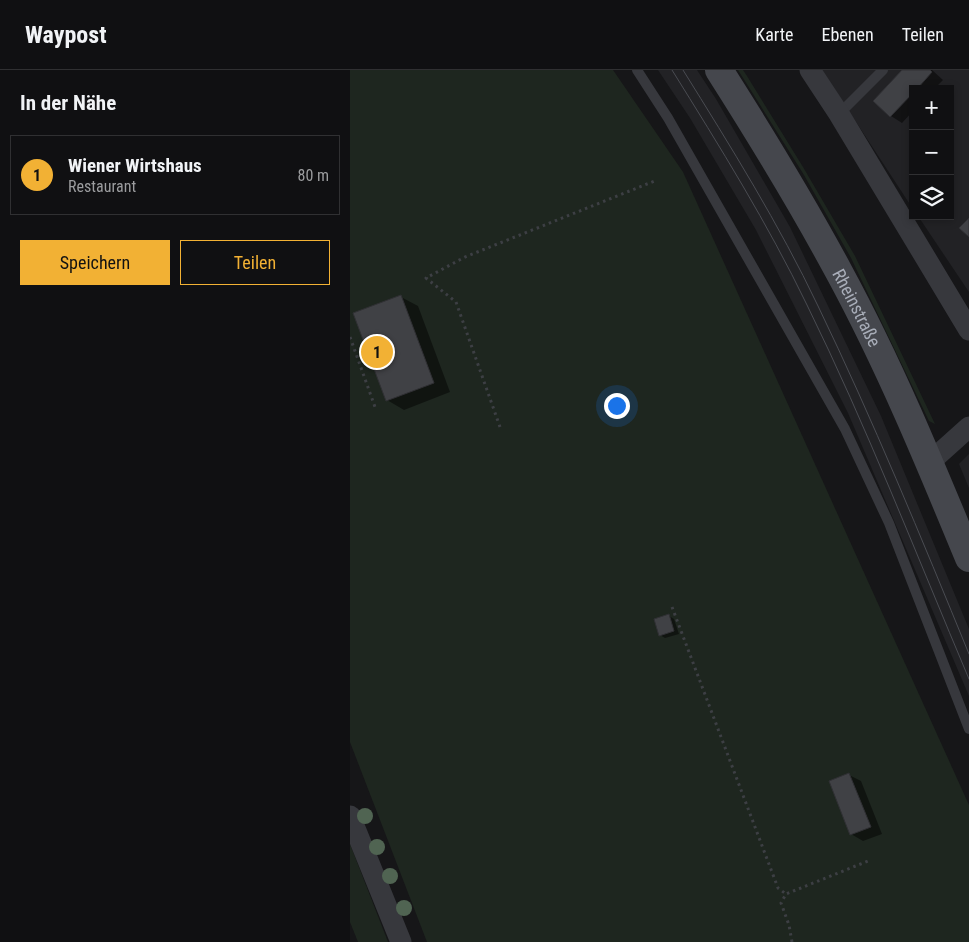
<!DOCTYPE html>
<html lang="de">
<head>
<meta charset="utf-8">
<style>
  body { margin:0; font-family:"Roboto Condensed",sans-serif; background:#19191b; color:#f1f3f6 }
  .controls { position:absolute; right:15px; top:15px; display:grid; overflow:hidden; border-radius:0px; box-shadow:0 2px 8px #0003 }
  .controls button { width:45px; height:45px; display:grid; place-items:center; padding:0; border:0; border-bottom:1px solid #303032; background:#101012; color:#f1f3f6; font:25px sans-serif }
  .you { position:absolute; left:266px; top:335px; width:18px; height:18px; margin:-12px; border:4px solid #fff; border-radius:50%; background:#1a73e8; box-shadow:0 0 0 8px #1a73e833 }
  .badge { display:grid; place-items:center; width:32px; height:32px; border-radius:50%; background:#f2b134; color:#111; font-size:16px; font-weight:700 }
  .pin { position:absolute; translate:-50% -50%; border:2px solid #fff; box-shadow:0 1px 5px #0006 }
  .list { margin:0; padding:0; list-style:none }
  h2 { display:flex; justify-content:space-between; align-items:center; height:65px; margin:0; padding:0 20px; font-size:21px }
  h2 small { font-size:16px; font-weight:400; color:#9c9d9f }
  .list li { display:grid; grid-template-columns:32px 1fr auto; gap:15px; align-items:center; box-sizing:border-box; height:80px; margin:0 10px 10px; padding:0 10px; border:1px solid #303032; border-radius:0px }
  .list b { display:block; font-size:19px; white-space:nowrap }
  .list p { margin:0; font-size:16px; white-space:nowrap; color:#9c9d9f }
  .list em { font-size:16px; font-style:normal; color:#9c9d9f }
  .actions { display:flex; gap:10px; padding:15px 20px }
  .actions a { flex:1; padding:11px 0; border:1px solid #f2b134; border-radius:0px; text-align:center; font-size:18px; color:#f2b134 }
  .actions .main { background:#f2b134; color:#111 }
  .icon { flex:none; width:28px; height:28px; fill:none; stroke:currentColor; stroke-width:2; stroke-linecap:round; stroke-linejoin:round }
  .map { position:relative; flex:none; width:619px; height:872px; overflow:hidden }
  header { display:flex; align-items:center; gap:30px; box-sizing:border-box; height:70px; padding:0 25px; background:#101012; border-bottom:1px solid #303032 }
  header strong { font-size:24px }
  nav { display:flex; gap:28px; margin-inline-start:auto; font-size:18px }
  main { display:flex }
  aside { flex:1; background:#101012 }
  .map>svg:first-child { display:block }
  .built { fill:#222225 }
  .green { fill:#1e261f }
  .shadow { fill:#0007 }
  .building { fill:#404145; stroke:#303034 }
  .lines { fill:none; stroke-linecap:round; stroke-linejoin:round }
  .path { stroke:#3d3f44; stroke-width:3; stroke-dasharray:2.5 4; stroke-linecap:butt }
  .service { stroke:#37383d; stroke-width:10 }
  .minor { stroke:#37383d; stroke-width:21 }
  .secondary { stroke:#45474d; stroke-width:28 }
  .tram { stroke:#4a4c52; stroke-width:1 }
  .tree { fill:#506452 }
  .labels { text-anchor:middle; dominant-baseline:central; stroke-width:4; stroke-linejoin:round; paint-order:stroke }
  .street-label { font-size:18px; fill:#a8adb8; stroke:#111113 }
</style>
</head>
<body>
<header>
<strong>Waypost</strong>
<nav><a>Karte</a><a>Ebenen</a><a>Teilen</a></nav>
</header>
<main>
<aside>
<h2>In der Nähe<small></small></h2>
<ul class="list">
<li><span class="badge">1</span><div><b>Wiener Wirtshaus</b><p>Restaurant</p></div><em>80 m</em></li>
</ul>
<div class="actions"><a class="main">Speichern</a><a>Teilen</a></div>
</aside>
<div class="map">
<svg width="619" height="872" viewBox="0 0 619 872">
  <rect width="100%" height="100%" fill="#161618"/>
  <!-- built -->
  <g class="built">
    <path d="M308 0H347L366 29 440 157 531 346 619 559V626L498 343 406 160 340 48Z"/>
    <path d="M472 0H619V222L568 146H600V19H563V139Z"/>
    <path d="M619 384V418L609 394Z"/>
  </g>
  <!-- green -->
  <g class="green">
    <path d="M0 0H263L333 102 619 735V872H77L0 672Z"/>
    <path d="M388 0H393L397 6 453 97 505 186 585 354 579 351 501 188 454 105Z"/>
    <path d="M0 774 38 872H8L0 852Z"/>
  </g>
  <!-- shadow -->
  <g class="shadow">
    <path d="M554 0H582L593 10 584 19H563V41L552 53 541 46 525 31Z"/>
    <path d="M51 227 68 236 100 322 54 340 37 330Z"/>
    <path d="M319 546 324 549 329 564 315 568 310 565Z"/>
    <path d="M499 705 511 711 532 764 513 771 501 764Z"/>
  </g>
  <!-- building -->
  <g class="building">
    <path d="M552 0H580L582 2 567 19H563V23L540 47 523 31Z"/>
    <path d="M619 148V167L609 158Z"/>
    <path d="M51 225 84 313 36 331 3 243Z"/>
    <path d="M319 544 324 561 309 566 304 549Z"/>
    <path d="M499 703 521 757 500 765 479 711Z"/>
  </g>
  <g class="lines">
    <!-- path -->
    <g class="path">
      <path d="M0 267 25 337"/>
      <path d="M150 357 106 232 76 208 115 187 307 110"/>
      <path d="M322 537 428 818 436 824"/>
      <path d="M442 872 439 855 431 833 436 824 518 791"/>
    </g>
    <!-- service -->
    <g class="service">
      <path d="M287 0 318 48 495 359 539 453 619 659"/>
      <path d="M489 44 533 0"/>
    </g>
    <!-- minor -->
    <g class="minor">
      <path d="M460 0 489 44 619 260"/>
      <path d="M580 392 619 357"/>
      <path d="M0 746 51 872"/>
    </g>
    <!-- secondary -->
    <path class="secondary" id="s1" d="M369 0C411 66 452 133 489 202 539 294 579 391 619 488"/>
    <!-- tram -->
    <g class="tram">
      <path d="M322 0C370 77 418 154 457 235 517 357 566 484 619 609"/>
      <path d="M333 0C381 77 429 154 468 236 523 350 571 467 619 584"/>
    </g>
  </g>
  <!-- trees -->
  <g class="tree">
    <circle cx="15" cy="746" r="8"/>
    <circle cx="27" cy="777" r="8"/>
    <circle cx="40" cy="806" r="8"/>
    <circle cx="54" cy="838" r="8"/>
  </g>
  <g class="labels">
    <!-- street labels -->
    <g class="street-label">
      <text stroke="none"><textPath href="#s1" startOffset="275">Rheinstraße</textPath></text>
    </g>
  </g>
</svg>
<div class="controls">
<button>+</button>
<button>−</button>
<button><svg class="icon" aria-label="layers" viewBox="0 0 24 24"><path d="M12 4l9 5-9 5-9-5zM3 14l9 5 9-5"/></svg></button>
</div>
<div class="you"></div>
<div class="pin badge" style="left:27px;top:282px">1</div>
</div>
</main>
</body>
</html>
